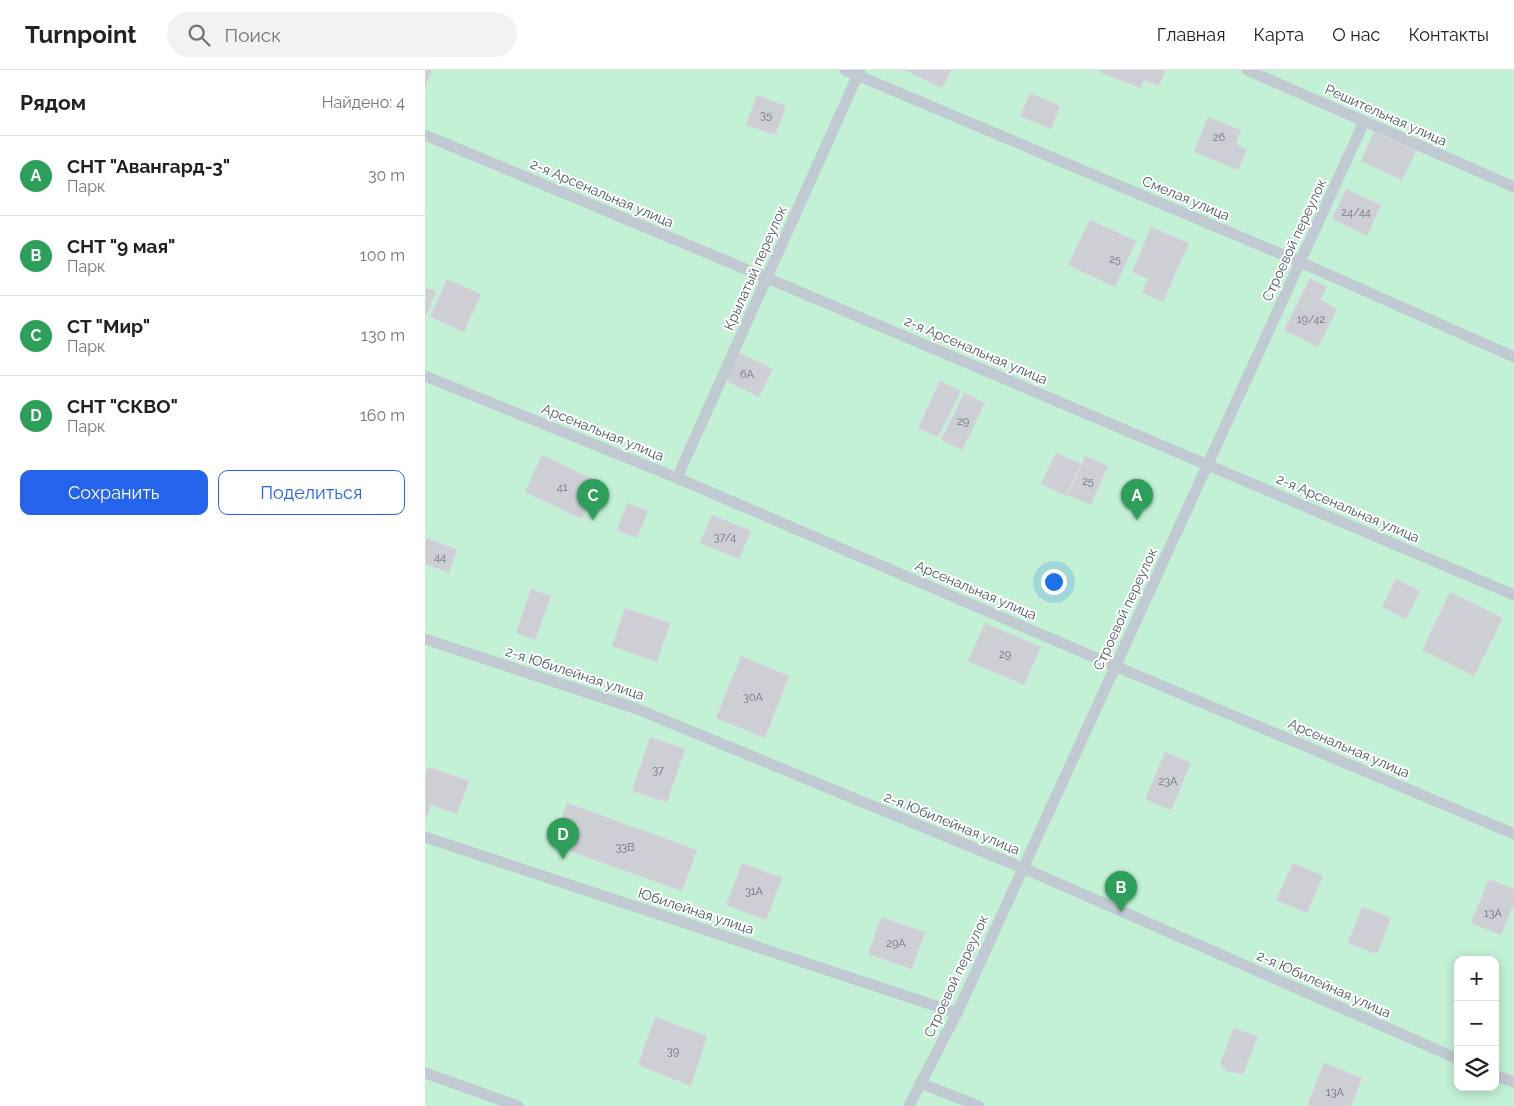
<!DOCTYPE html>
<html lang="ru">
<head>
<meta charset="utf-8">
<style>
  body { margin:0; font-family:Raleway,sans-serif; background:#f2f2f2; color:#202124 }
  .controls { position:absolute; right:15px; bottom:15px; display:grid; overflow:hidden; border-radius:10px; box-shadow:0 2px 12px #0003 }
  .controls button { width:45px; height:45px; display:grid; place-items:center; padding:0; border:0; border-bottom:1px solid #e0e0e0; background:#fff; color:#202124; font:25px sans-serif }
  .you { position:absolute; left:628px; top:511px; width:18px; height:18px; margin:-12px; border:4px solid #fff; border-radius:50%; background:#1a73e8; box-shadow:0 0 0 8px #1a73e833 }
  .badge { display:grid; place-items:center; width:32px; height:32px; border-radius:50%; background:#2563eb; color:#fff; font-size:16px; font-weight:700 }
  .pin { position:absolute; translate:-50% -41px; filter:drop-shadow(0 1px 2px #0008) }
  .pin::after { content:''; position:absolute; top:26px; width:18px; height:15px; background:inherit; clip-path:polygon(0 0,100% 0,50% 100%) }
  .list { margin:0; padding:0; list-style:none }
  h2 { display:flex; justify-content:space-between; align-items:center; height:65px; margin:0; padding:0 20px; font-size:21px }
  h2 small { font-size:16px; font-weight:400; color:#757577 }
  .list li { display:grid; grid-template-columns:32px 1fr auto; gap:15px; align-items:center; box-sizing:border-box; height:80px; padding:0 20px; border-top:1px solid #e0e0e0 }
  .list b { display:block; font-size:19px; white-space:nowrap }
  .list p { margin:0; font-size:16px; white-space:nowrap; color:#757577 }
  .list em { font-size:16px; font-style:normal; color:#757577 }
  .actions { display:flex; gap:10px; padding:15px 20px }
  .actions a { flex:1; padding:11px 0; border:1px solid #2563eb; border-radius:10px; text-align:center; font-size:18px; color:#2563eb }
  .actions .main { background:#2563eb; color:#fff }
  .icon { flex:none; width:28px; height:28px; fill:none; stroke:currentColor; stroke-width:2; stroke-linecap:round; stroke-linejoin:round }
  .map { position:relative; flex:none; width:1089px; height:1036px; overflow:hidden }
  header { display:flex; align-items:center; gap:30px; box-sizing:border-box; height:70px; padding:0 25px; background:#fff; border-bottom:1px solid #e0e0e0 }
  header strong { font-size:24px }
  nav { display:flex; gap:28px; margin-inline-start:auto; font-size:18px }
  .search { width:350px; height:45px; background:#f2f2f2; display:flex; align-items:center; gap:12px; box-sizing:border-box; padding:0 18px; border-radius:28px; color:#757577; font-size:19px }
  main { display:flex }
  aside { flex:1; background:#fff }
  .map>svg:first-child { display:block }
  .green { fill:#c3f1d5; fill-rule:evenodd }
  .building { fill:#cdcfd5; stroke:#d7d9de }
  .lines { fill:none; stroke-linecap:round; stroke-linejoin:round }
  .lane { stroke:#c1cad2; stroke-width:11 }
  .labels { text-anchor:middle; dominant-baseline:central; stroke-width:4; stroke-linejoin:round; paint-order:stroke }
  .number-label { font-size:11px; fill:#6b747e }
  .street-label { font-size:14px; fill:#4a5661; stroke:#fff }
</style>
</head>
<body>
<header>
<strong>Turnpoint</strong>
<div class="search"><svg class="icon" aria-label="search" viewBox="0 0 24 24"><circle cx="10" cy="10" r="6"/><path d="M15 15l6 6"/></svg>Поиск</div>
<nav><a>Главная</a><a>Карта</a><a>О нас</a><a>Контакты</a></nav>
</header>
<main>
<aside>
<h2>Рядом<small>Найдено: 4</small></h2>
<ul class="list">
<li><span class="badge" style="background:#2e9e5b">A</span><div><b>СНТ &quot;Авангард-3&quot;</b><p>Парк</p></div><em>30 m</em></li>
<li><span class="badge" style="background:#2e9e5b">B</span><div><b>СНТ &quot;9 мая&quot;</b><p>Парк</p></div><em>100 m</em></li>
<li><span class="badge" style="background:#2e9e5b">C</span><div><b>СТ &quot;Мир&quot;</b><p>Парк</p></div><em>130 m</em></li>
<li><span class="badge" style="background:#2e9e5b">D</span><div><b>СНТ &quot;СКВО&quot;</b><p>Парк</p></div><em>160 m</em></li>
</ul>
<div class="actions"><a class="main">Сохранить</a><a>Поделиться</a></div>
</aside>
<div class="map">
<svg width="1089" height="1036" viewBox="0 0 1089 1036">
  <rect width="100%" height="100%" fill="#f5f3f3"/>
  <!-- green -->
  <path class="green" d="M0 0H1089V1036H0ZM1033 890H1070V1017H1033Z"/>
  <!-- building -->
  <g class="building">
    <path d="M0 0H7L0 18Z"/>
    <path d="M479 0H526L517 18Z"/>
    <path d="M675 0H737L740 1 734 16 719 10 716 18 674 2Z"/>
    <path d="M605 23 635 36 626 59 595 46Z"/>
    <path d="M332 25 361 36 350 65 321 55Z"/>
    <path d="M783 47 816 60 811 74 822 79 813 100 769 82Z"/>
    <path d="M949 62 991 81 977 110 936 91Z"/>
    <path d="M921 119 956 135 942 166 907 149Z"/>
    <path d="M665 150 711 171 690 217 643 195Z"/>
    <path d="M726 157 764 173 738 232 717 223 723 209 707 202Z"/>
    <path d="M885 208 902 217 895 230 912 239 893 277 859 260Z"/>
    <path d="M22 209 56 224 39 262 5 247Z"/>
    <path d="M0 217 11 222 0 248Z"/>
    <path d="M311 281 348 299 334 327 297 309Z"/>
    <path d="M515 311 536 321 513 367 493 358Z"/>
    <path d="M539 323 560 333 537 380 516 370Z"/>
    <path d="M631 383 656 394 641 426 616 414Z"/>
    <path d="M117 385 174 412 157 449 100 422Z"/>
    <path d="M660 386 683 396 666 435 643 425Z"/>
    <path d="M202 433 223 441 212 468 192 460Z"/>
    <path d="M287 445 326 461 314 489 275 473Z"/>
    <path d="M0 468 32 479 24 503 0 494Z"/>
    <path d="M971 509 995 521 981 549 957 537Z"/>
    <path d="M106 519 126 526 110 570 91 563Z"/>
    <path d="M1025 522 1078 548 1049 606 997 580Z"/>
    <path d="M200 538 245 553 232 592 187 576Z"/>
    <path d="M560 553 616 577 599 615 543 591Z"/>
    <path d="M316 586 364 606 340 668 291 648Z"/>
    <path d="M225 667 260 679 242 732 207 721Z"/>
    <path d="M740 682 766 693 746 740 720 729Z"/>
    <path d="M3 697 44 711 32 744 6 735 0 752V707Z"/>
    <path d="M142 733 272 780 257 821 127 775Z"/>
    <path d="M317 793 357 808 341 850 301 835Z"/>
    <path d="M868 793 898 806 882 843 851 830Z"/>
    <path d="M1064 809 1089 819V833L1076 865 1046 853Z"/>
    <path d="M937 837 966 848 952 884 923 873Z"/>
    <path d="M456 847 500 862 487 899 443 884Z"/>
    <path d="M230 947 282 966 266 1016 213 995Z"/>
    <path d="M809 958 833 967 818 1004 802 1002 795 994Z"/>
    <path d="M899 993 937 1008 926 1036H882Z"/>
  </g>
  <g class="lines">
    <!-- lane -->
    <g class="lane">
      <path d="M420 0 875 192 1089 287"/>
      <path d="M822 0 1089 117"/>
      <path d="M0 65 342 208 1089 525"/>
      <path d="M0 306 252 408 690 596 1089 764"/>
      <path d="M252 408 435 0"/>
      <path d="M0 569 212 639 598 798 1033 989"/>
      <path d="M0 767 532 943"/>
      <path d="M0 1003 93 1036"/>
      <path d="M1070 1005 1089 1012"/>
      <path d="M495 1013 554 1036"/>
      <path d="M484 1036 532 943 939 52"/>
    </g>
  </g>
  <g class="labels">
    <!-- number labels -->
    <g class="number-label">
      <text x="341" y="45">35</text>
      <text x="794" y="67">26</text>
      <text x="931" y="142">24/44</text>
      <text x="690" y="189">25</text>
      <text x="886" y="249">19/42</text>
      <text x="322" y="304">6А</text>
      <text x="538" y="351">29</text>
      <text x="663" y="411">25</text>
      <text x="137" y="417">41</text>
      <text x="300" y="467">37/4</text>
      <text x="15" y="487">44</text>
      <text x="580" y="584">29</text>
      <text x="328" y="627">30А</text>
      <text x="233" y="700">37</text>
      <text x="743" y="711">23А</text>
      <text x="200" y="777">33В</text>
      <text x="329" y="821">31А</text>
      <text x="1068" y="843">13А</text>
      <text x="471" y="873">29А</text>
      <text x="248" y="981">39</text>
      <text x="910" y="1022">13А</text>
    </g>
    <!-- street labels -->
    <g class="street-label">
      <text transform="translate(961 45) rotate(24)">Решительная улица</text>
      <text transform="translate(177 123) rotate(23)">2-я Арсенальная улица</text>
      <text transform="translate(761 128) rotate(23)">Смелая улица</text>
      <text transform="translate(869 170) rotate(-65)">Строевой переулок</text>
      <text transform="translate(330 198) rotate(-66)">Крылатый переулок</text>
      <text transform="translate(551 280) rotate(23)">2-я Арсенальная улица</text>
      <text transform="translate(178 362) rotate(22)">Арсенальная улица</text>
      <text transform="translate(923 438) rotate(23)">2-я Арсенальная улица</text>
      <text transform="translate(551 520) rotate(23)">Арсенальная улица</text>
      <text transform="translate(700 539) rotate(-65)">Строевой переулок</text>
      <text transform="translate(150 603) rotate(18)">2-я Юбилейная улица</text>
      <text transform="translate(924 678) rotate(23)">Арсенальная улица</text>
      <text transform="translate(527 753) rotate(22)">2-я Юбилейная улица</text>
      <text transform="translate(271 841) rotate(18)">Юбилейная улица</text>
      <text transform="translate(531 906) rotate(-65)">Строевой переулок</text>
      <text transform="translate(899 914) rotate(24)">2-я Юбилейная улица</text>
    </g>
  </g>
</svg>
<div class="controls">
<button>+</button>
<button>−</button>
<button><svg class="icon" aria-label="layers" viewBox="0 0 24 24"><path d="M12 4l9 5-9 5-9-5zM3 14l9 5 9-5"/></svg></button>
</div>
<div class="you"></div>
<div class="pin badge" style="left:712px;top:450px;background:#2e9e5b">A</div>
<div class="pin badge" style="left:696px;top:842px;background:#2e9e5b">B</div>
<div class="pin badge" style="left:168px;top:450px;background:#2e9e5b">C</div>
<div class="pin badge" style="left:138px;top:789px;background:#2e9e5b">D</div>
</div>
</main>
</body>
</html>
